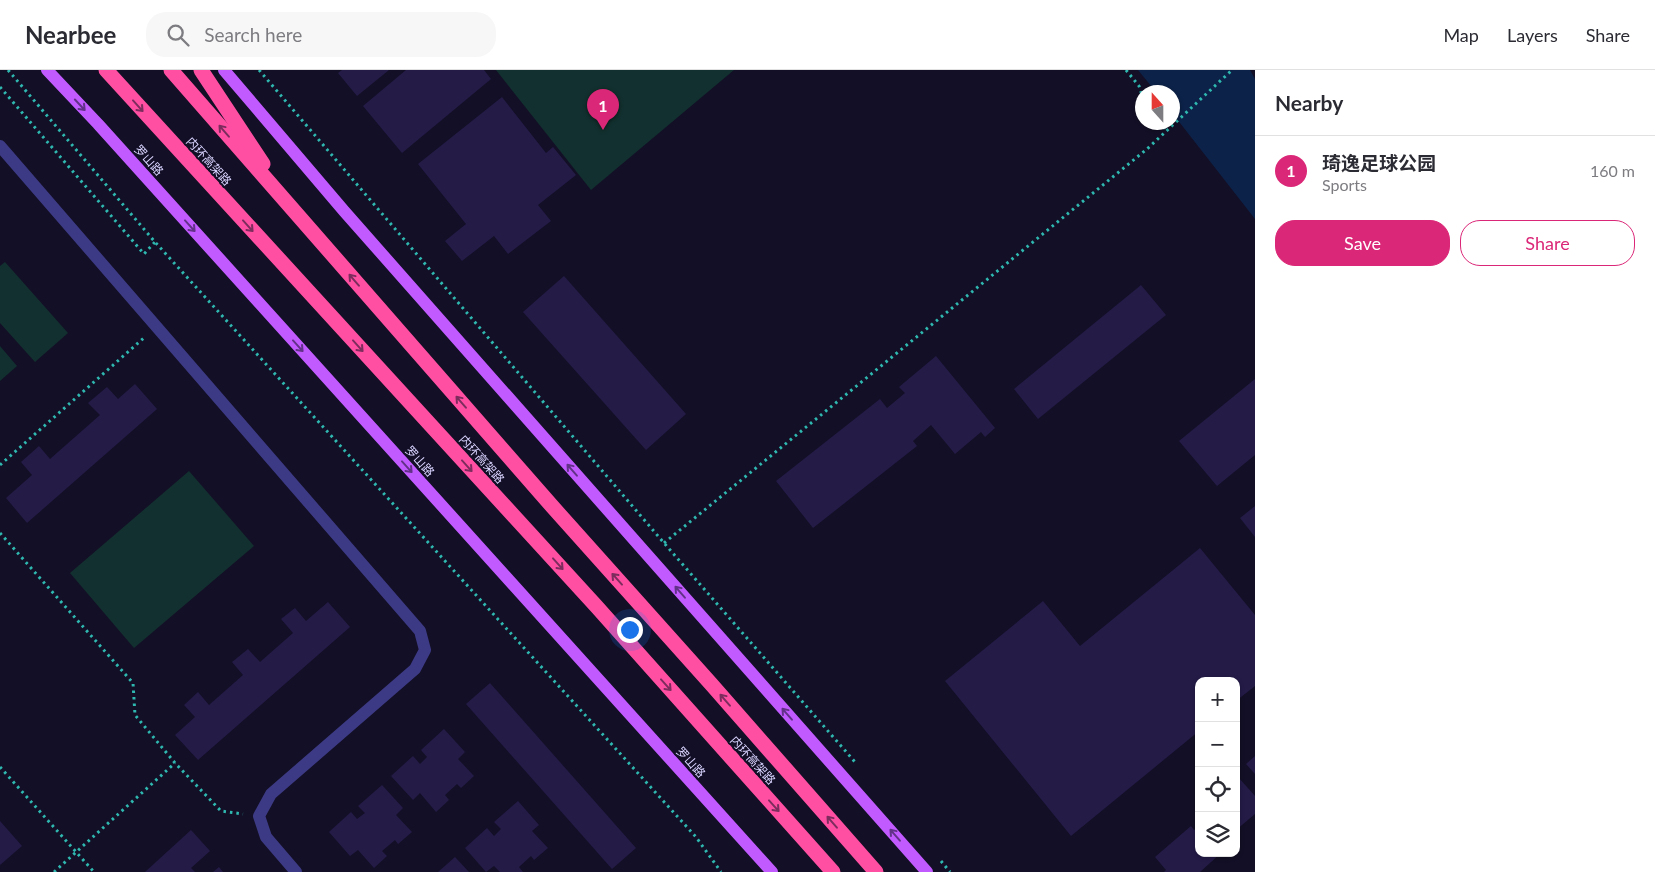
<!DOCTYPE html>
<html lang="en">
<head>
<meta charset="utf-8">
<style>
  body { margin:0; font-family:Lato,"Noto Sans SC",sans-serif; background:#f7f7f7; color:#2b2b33 }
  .controls { position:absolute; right:15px; bottom:15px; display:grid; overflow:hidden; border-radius:10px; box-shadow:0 1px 4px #0004 }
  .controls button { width:45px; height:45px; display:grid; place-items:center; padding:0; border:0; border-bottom:1px solid #e1e1e2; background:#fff; color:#2b2b33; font:25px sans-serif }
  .compass { position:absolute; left:1135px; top:15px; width:45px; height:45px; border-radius:50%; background:#fff; box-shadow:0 1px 4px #0004; rotate:339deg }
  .you { position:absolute; left:629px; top:559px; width:18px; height:18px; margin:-12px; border:4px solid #fff; border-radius:50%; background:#1a73e8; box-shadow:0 0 0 8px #1a73e833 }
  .badge { display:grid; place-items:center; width:32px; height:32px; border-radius:50%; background:#db2777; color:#fff; font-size:16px; font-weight:700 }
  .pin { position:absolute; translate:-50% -41px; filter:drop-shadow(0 1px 2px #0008) }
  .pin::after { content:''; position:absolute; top:26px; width:18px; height:15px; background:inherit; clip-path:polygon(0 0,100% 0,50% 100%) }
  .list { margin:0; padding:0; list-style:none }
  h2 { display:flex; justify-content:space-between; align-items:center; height:65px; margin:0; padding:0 20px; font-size:21px }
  h2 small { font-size:16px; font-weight:400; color:#7c7c81 }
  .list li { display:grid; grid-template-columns:32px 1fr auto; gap:15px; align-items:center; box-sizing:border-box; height:70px; padding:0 20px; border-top:1px solid #e1e1e2 }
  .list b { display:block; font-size:19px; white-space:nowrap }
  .list p { margin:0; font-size:16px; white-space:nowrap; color:#7c7c81 }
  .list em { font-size:16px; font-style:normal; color:#7c7c81 }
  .actions { display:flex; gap:10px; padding:15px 20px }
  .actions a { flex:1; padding:11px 0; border:1px solid #db2777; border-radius:20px; text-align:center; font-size:18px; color:#db2777 }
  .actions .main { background:#db2777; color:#fff }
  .icon { flex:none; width:28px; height:28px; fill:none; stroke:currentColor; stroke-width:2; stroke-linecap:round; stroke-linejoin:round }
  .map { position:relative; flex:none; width:1255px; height:802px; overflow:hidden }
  header { display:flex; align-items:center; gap:30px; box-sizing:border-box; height:70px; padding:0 25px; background:#fff; border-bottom:1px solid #e1e1e2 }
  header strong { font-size:24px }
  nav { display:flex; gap:28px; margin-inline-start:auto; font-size:18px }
  .search { width:350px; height:45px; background:#f7f7f7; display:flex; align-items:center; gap:12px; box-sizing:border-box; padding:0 18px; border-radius:20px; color:#7c7c81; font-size:19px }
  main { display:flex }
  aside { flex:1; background:#fff }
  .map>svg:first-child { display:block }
  .green { fill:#12302f }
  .water { fill:#0c2248 }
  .building { fill:#241b47 }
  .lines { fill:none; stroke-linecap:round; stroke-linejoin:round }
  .path { stroke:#2fb8b0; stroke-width:3; stroke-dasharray:2.5 4; stroke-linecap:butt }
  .minor { stroke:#3d3a85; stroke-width:12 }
  .major { stroke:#c25bff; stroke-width:12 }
  .highway { stroke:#ff4fa3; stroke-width:15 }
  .oneway { stroke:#623188 }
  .oneway2 { stroke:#7d2c5e }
  .labels { text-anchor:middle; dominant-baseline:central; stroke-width:4; stroke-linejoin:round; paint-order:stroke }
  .street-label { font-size:12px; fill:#d9d4ff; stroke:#130f26 }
</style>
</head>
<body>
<header>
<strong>Nearbee</strong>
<div class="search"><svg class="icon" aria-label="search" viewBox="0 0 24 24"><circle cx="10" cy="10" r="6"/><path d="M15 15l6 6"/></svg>Search here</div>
<nav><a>Map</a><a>Layers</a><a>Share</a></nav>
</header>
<main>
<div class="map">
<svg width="1255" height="802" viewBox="0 0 1255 802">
  <rect width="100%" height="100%" fill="#130f26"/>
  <!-- green -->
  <g class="green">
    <path d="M496 0H734L591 120Z"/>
    <path d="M5 192 68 263 35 292 0 253V196Z"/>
    <path d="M0 276 17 296 0 311Z"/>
    <path d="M189 401 254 476 134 578 70 503Z"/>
  </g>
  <!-- water -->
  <path class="water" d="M1138 0H1250L1255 9V149L1173 44 1172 22H1156Z"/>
  <!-- building -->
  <g class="building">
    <path d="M342 0H389L357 26 338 3Z"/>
    <path d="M406 0H484L491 9 402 83 363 36Z"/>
    <path d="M502 27 546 83 553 77 576 105 538 135 551 151 508 184 494 166 462 191 445 171 466 154 418 94Z"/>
    <path d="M564 206 686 344 646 380 523 242Z"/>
    <path d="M1141 215 1166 245 1038 349 1014 319Z"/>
    <path d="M936 286 995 358 985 367 981 362 955 384 931 355 913 371 917 376 813 458 776 411 880 329 887 338 905 323 899 317Z"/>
    <path d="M1255 309V385L1217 416 1179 371Z"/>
    <path d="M135 314 157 339 27 453 6 428 32 405 21 392 39 376 50 389 100 345 88 333 107 317 118 329Z"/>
    <path d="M1255 436V467L1240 448Z"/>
    <path d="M1200 478 1255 545V616L1236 631V611H1199V661L1071 766 945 611 1043 531 1080 576Z"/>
    <path d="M328 532 350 557 198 690 175 665 195 647 184 635 198 622 209 635 243 605 232 592 248 579 260 592 293 563 281 549 295 538 306 551Z"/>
    <path d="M490 613 636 778 612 799 466 634Z"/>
    <path d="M444 659 465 682 458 689 474 706 461 718 457 714 445 725 449 730 436 742 420 723 413 730 391 706 413 686 420 694 427 687 421 680Z"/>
    <path d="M1255 686V704L1246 694Z"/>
    <path d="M1239 708 1255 726V744L1236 760V710Z"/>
    <path d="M382 715 403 738 396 745 412 762 398 774 395 770 382 781 387 786 374 798 358 780 350 786 329 762 351 742 357 749 365 743 358 736Z"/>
    <path d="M518 731 539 755 532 761 548 778 534 790 531 786 519 797 523 802H500L494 796 486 802 465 778 487 758 494 766 501 759 494 752Z"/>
    <path d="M0 751 22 776 0 795Z"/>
    <path d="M1191 756 1194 760 1199 756V783H1221L1200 802H1164L1166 800 1155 787Z"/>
    <path d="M191 760 210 781 191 798 195 802H145Z"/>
    <path d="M455 787 469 802H438Z"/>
    <path d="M219 797 223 802H213Z"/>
  </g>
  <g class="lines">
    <!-- path -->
    <g class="path">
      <path d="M8 0 155 172 696 767 721 802"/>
      <path d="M259 0 664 473 855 692"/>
      <path d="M1126 0 1139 16 1142 25"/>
      <path d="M0 17 144 184 155 172"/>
      <path d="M1159 52 1167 61"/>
      <path d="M0 395 146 266"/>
      <path d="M0 463 133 613 135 645 175 693 221 741 243 744"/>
      <path d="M664 473 1147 79 1232 0"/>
      <path d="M0 697 94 802"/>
      <path d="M941 791 950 802"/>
      <path d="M54 802 175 693"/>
    </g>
    <!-- minor -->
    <path class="minor" d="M0 76 420 561 425 580 415 599 271 724 259 746 266 767 296 802"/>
    <!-- major -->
    <g class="major">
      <path d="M47 0 98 54 772 802"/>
      <path d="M224 0 344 141 927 802"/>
    </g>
    <!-- highway -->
    <g class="highway">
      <path d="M106 0 597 537 833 802"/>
      <path d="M171 0 551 435 712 615 876 802"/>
      <path d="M201 0 263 94"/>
    </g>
  </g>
  <!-- one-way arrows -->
  <defs><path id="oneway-shaft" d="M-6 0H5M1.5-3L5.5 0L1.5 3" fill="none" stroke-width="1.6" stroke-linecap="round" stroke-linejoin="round" transform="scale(1.25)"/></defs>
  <g class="oneway">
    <use href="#oneway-shaft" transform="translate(80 35) rotate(47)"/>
    <use href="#oneway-shaft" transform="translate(190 156) rotate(48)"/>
    <use href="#oneway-shaft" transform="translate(298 276) rotate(48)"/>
    <use href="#oneway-shaft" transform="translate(407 397) rotate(48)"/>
    <use href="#oneway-shaft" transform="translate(572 400) rotate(-131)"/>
    <use href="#oneway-shaft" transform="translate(680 522) rotate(-131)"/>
    <use href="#oneway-shaft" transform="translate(787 644) rotate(-131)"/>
    <use href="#oneway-shaft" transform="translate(895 765) rotate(-131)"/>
  </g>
  <g class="oneway2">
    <use href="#oneway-shaft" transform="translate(138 36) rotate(48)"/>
    <use href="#oneway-shaft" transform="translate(224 61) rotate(-131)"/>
    <use href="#oneway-shaft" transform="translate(248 156) rotate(48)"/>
    <use href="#oneway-shaft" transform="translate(354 210) rotate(-131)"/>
    <use href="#oneway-shaft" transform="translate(358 276) rotate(48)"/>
    <use href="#oneway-shaft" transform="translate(461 332) rotate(-131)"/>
    <use href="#oneway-shaft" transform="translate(467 396) rotate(48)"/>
    <use href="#oneway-shaft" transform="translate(558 494) rotate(48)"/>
    <use href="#oneway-shaft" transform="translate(617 509) rotate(-132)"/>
    <use href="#oneway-shaft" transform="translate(666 615) rotate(48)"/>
    <use href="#oneway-shaft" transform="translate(725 630) rotate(-131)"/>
    <use href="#oneway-shaft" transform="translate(774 736) rotate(48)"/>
    <use href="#oneway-shaft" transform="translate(832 752) rotate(-131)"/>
  </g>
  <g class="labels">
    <!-- street labels -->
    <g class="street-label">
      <text transform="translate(149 90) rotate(48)">罗山路</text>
      <text transform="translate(209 91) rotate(48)">内环高架路</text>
      <text transform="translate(482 389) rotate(48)">内环高架路</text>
      <text transform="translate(420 391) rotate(48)">罗山路</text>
      <text transform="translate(753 690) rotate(48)">内环高架路</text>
      <text transform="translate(691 692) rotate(48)">罗山路</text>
    </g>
  </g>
</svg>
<div class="controls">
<button>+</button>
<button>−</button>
<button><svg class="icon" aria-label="locate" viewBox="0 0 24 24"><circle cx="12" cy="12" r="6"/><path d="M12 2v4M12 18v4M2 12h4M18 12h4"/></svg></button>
<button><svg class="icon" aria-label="layers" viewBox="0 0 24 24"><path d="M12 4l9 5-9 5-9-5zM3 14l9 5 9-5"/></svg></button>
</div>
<svg class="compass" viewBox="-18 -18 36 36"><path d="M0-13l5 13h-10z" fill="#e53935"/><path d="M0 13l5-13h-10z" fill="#7c7c81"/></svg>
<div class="you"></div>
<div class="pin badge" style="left:603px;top:60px">1</div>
</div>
<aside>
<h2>Nearby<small></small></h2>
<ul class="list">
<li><span class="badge">1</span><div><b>琦逸足球公园</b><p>Sports</p></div><em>160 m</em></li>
</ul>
<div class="actions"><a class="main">Save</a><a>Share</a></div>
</aside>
</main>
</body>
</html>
